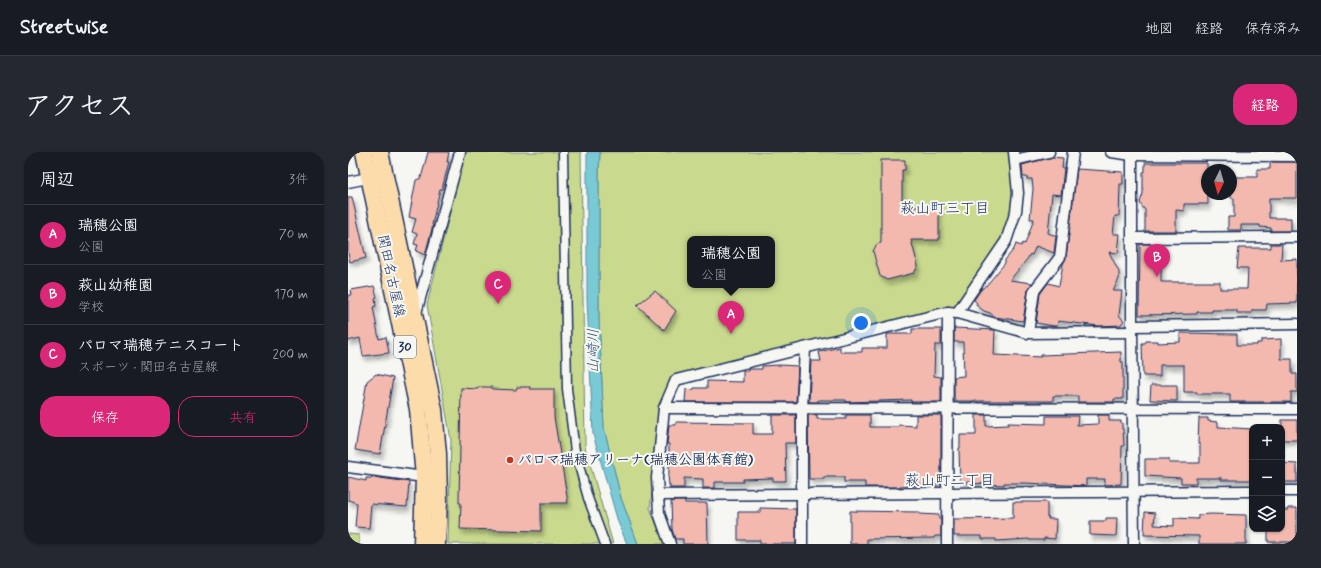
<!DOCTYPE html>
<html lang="ja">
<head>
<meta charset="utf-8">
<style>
  body { margin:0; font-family:Mynerve,"Klee One",sans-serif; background:#242831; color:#f1f3f6 }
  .controls { position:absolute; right:12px; bottom:12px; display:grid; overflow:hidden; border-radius:8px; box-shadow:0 1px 3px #0004 }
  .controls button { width:36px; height:36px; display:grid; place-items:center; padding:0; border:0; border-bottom:1px solid #363941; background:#171b24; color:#f1f3f6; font:20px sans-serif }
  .compass { position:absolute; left:853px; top:12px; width:36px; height:36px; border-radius:50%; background:#171b24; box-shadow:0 1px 3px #0004; rotate:185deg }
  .you { position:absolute; left:513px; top:171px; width:14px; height:14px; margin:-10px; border:3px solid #fff; border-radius:50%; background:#1a73e8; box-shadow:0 0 0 6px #1a73e833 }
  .badge { display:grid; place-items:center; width:26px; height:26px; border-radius:50%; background:#db2777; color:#fff; font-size:13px; font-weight:700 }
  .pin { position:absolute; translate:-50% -33px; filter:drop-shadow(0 1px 2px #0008) }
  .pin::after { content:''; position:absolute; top:21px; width:14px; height:12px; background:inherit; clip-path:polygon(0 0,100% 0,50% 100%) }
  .popup { position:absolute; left:339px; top:84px; width:88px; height:52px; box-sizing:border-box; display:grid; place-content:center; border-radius:8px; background:#171b24; filter:drop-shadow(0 1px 3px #0005); font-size:13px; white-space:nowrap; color:#9ea1a6 }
  .popup b { font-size:15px; color:#f1f3f6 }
  .popup::after { content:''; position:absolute; left:50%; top:100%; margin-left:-8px; border:8px solid transparent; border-top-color:#171b24 }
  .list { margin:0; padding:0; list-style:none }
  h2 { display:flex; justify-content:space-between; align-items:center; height:52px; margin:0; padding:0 16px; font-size:17px }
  h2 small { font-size:13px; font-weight:400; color:#9ea1a6 }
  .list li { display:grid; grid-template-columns:26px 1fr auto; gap:12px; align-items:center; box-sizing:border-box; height:60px; padding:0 16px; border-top:1px solid #363941 }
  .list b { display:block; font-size:15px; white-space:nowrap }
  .list p { margin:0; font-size:13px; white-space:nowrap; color:#9ea1a6 }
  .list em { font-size:13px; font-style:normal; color:#9ea1a6 }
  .actions { display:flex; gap:8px; padding:12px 16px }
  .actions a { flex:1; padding:9px 0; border:1px solid #db2777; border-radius:16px; text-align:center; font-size:14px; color:#db2777 }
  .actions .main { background:#db2777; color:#fff }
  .icon { flex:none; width:22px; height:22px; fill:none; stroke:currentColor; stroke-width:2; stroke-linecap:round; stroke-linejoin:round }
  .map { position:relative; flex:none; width:949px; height:392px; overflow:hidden; border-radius:16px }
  header { display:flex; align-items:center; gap:24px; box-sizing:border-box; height:56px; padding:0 20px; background:#171b24; border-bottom:1px solid #363941 }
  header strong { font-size:19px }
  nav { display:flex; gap:22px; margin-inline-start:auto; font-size:14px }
  .intro { display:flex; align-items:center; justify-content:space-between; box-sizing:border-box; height:96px; padding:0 24px }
  h1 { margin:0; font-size:28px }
  .button { padding:10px 18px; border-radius:16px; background:#db2777; color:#fff; font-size:14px; font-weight:700 }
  main { display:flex; gap:24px; padding:0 24px }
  aside { flex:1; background:#171b24; border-radius:16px; box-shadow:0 1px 3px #0004 }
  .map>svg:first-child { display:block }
  .green { fill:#c9da8e; stroke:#728476; fill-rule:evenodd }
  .water { fill:#7acad6; stroke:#548ca6 }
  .building { fill:#f3b9ae; stroke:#1b2f5e; filter:url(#shadow) }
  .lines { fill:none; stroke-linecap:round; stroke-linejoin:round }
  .pedestrian-casing { stroke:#1b2f5e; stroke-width:11 }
  .minor-casing { stroke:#1b2f5e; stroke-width:13 }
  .primary-casing { stroke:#1b2f5e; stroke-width:19 }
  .pedestrian { stroke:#f6f6f2; stroke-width:8 }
  .minor { stroke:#f6f6f2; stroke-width:10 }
  .primary { stroke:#fddcac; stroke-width:16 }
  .poi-dot { fill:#c8321e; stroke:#f6f6f2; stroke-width:1.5 }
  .labels { text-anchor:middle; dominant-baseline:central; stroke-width:4; stroke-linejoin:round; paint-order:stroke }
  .shield { fill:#f6f6f2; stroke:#5d6b8a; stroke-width:1 }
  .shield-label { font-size:13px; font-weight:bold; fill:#1b2f5e }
  .street-label { font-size:14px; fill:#1b2f5e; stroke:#f6f6f2 }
  .poi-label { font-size:14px; font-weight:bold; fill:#1b2f5e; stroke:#f6f6f2; text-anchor:start }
  .neighbourhood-label { font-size:15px; fill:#1b2f5e; stroke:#f6f6f2 }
  .water-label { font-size:15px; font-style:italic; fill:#33567c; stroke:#f6f6f2 }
</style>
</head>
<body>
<header>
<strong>Streetwise</strong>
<nav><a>地図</a><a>経路</a><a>保存済み</a></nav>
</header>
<div class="intro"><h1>アクセス</h1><a class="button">経路</a></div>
<main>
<aside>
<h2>周辺<small>3件</small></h2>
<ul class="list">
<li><span class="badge">A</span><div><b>瑞穂公園</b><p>公園</p></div><em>70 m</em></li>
<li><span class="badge">B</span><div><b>萩山幼稚園</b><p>学校</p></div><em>170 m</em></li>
<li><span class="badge">C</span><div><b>パロマ瑞穂テニスコート</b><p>スポーツ · 関田名古屋線</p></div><em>200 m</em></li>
</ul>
<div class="actions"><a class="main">保存</a><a>共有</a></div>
</aside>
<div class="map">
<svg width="949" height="392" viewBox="0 0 949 392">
  <defs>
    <filter id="shadow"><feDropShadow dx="2.5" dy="4.5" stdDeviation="2" flood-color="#0004"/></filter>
  </defs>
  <rect width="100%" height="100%" fill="#f6f6f2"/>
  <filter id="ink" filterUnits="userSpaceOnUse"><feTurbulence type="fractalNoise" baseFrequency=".025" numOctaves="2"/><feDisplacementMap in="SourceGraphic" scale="8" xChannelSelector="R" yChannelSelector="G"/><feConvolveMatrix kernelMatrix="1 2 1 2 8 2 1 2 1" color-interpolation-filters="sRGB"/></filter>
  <g filter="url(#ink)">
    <!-- green -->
    <g class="green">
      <path d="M117 0H233L237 295 265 392H100L103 288 79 153Z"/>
      <path d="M252 0H666L670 41 658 89 609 161 328 228 316 256 302 356 316 392H290L273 346 256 276 251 167V19ZM342 87H424V133H342Z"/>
      <path d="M0 382 11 383V392H0Z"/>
    </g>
    <!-- water -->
    <path class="water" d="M239 0H252L251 19V167L256 276 273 346 290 392H279L270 370 245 282 239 147Z"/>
    <!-- building -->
    <g class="building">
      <path d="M80 0H101L99 10H101L94 37H92L84 73H85L77 103 68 99 70 93 66 92 69 82 64 80 68 67 61 65 68 28 73 26Z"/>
      <path d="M705 5 715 6 714 16H716L713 43 704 42 700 81 708 84 706 101 688 94 684 103 682 102 680 106 662 128 684 131 680 138 675 169 647 165 642 161 636 159 628 153 629 151 626 148 632 139 638 133V134L657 111V108L666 97 668 92 673 94 675 91 677 92 686 67H682L685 37 684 27H679V25H675L674 13Z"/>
      <path d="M533 8H557V18H554V55H591V88H563L570 114 566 121 539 128 532 124 525 99 529 92 533 91Z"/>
      <path d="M922 10H949V46H921V66H943V79H923V76L912 75V73H893V78H880V65H886V46H883V25H909V17H922Z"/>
      <path d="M797 11H859L860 52H836V59L828 58V79H797V58L793 53 792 50 795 42V20H797Z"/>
      <path d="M729 17 775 20V32H772L771 64H767L765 82H772L770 101 761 100 771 120V127L765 139H774L771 163 776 169 772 173 751 174 710 169 709 174H706L688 171 692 142 700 131 711 134 715 112 718 106Z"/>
      <path d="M0 45H4L18 106 2 110 0 101Z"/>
      <path d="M792 92H813V130H872V137H899L900 116H889L891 96H923V92H934L933 108 949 107V151L919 152 918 158H904V161H889V158H864V160H849V162L791 163Z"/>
      <path d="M26 134 29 145 27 146 28 154 25 155 31 187 38 185 41 201 15 204 12 186 0 189V143H4L3 138Z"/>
      <path d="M307 139 328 159 316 178 289 153Z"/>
      <path d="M606 176 647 178 646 203 693 205V203L773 200V210H775V247H766V250H730V244H705V249H606V225L616 224 615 190H606Z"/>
      <path d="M564 177H593V193H587L586 224 593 225V250H563V248L498 250V248H470V250H461L463 209H473L471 200 492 195V200H514V196H539V182H564Z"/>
      <path d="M832 181 889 182V193H909V191H913V188L933 187V207H944V222H949V240H943V250H882V242H849V240H836V213H812V224H795L794 191H797L798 189H810V191L832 190Z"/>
      <path d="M431 213 450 214 448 250H337L338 237 345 238 346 236H359V229L395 230V219H400V217H414V214Z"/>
      <path d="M28 222 45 226 32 302 7 298 19 229Z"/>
      <path d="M803 233H829V249L802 248Z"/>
      <path d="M130 235H144V237L168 238 169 235H182V237H206V265L220 351H193V379L112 377 113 351H111L113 236 130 237Z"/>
      <path d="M424 263H448V291H437L438 329H425V326L395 327V330H367V336H355V327L336 326V336H322V333H321L320 323H321V292H319L321 273H328V270L405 271V282H424Z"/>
      <path d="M460 263H469V267H498V263H522V275H550L551 273 568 274V263H593V332L552 334V335H517V330H496V325H476V327H461Z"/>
      <path d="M628 263H638V274L660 273V271L698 272V264H730L729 273 750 272V263H761V269H773V271H774V277H775L776 294H774L773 332 756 333 757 327H738V334L677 331H656V333L641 332V331L622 332V330H612L611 296H612V283H628Z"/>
      <path d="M851 266H860V269L870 270V275L904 277V328H873L874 326H848V331H833V326L797 324V307H821V311H852V292H850Z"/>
      <rect x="934" y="268" width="15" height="20"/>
      <path d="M934 311 949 312V330H934Z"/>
      <path d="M0 325 18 329V326H24V325L61 330 59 355 23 352 21 376 7 375 9 351 0 348Z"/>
      <path d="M323 349H336L337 351H359L360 392H335V387H327L324 377Z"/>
      <path d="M665 350H699V365H701L700 367H708L707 387 696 386V388H681V387L648 389V387H634V384H606V367L665 366Z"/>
      <path d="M412 356 448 357V392H412V388H390V360H412Z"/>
      <path d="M940 356H949V390H920V379H934V358H940Z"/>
      <path d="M502 359 571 360V362L591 363V367H593V384H587L586 386 519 387V392H502Z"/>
      <path d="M797 360 807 361 806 373 826 374V366L850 367V363L863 362 898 363V392H851V384L796 383Z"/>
      <path d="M758 366H769L768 384 742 383V369H758Z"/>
    </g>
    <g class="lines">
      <defs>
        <path id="pedestrian" d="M215 0 219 237 227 299 240 346 257 392"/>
        <g id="minor">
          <path d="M763 0 784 3 949 4"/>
          <path d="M784 0V174L786 392"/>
          <path d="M667 8 701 0"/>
          <path d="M0 30 25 25"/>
          <path d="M785 86 949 85"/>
          <path d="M68 161 112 0"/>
          <path d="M609 161 680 181 784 180"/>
          <path d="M784 174 949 172"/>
          <path d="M680 181 686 139 712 105 725 0"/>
          <path d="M316 256 949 257"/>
          <path d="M0 315 76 325"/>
          <path d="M934 339H949"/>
          <path d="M310 343 904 339"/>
          <path d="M322 392 311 361 309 326 316 256 328 228 600 160 609 161 658 89 668 59 670 41 666 0"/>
          <path d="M454 392V257L457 196"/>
          <path d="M599 392 600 160"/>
        </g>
        <g id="primary">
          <path d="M16 0 70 257 76 325 74 392"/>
          <path d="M32 0 86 258 90 302 91 349 89 392"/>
        </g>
      </defs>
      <!-- pedestrian casing -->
      <use href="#pedestrian" class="pedestrian-casing"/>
      <!-- minor casing -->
      <use href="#minor" class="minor-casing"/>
      <!-- primary casing -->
      <use href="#primary" class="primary-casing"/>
      <!-- pedestrian -->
      <use href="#pedestrian" class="pedestrian"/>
      <!-- minor -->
      <use href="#minor" class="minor"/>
      <!-- primary -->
      <use href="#primary" class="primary"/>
    </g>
  </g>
  <!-- markers -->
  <circle class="poi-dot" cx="162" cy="308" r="4"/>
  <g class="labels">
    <!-- shield labels -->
    <rect class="shield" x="46" y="184" width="22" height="22" rx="3"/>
    <g class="shield-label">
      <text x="57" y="195">30</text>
    </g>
    <!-- street labels -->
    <g class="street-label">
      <text transform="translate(43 124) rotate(78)">関田名古屋線</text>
    </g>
    <!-- poi labels -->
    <g class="poi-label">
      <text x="170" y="308">パロマ瑞穂アリーナ(瑞穂公園体育館)</text>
    </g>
    <!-- neighbourhood labels -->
    <g class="neighbourhood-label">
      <text x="597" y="57">萩山町三丁目</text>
      <text x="602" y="329">萩山町二丁目</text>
    </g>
    <!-- water labels -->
    <g class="water-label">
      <text transform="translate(246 199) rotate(-90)">山崎川</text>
    </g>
  </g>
</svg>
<div class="controls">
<button>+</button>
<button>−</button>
<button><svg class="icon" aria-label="layers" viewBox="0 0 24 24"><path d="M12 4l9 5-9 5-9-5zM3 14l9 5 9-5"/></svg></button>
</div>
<svg class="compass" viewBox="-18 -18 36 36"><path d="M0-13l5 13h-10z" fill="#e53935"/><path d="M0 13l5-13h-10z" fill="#9ea1a6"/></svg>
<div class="you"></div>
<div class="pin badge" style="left:383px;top:182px">A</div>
<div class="popup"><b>瑞穂公園</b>公園</div>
<div class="pin badge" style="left:809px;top:125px">B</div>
<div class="pin badge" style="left:150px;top:152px">C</div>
</div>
</main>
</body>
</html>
